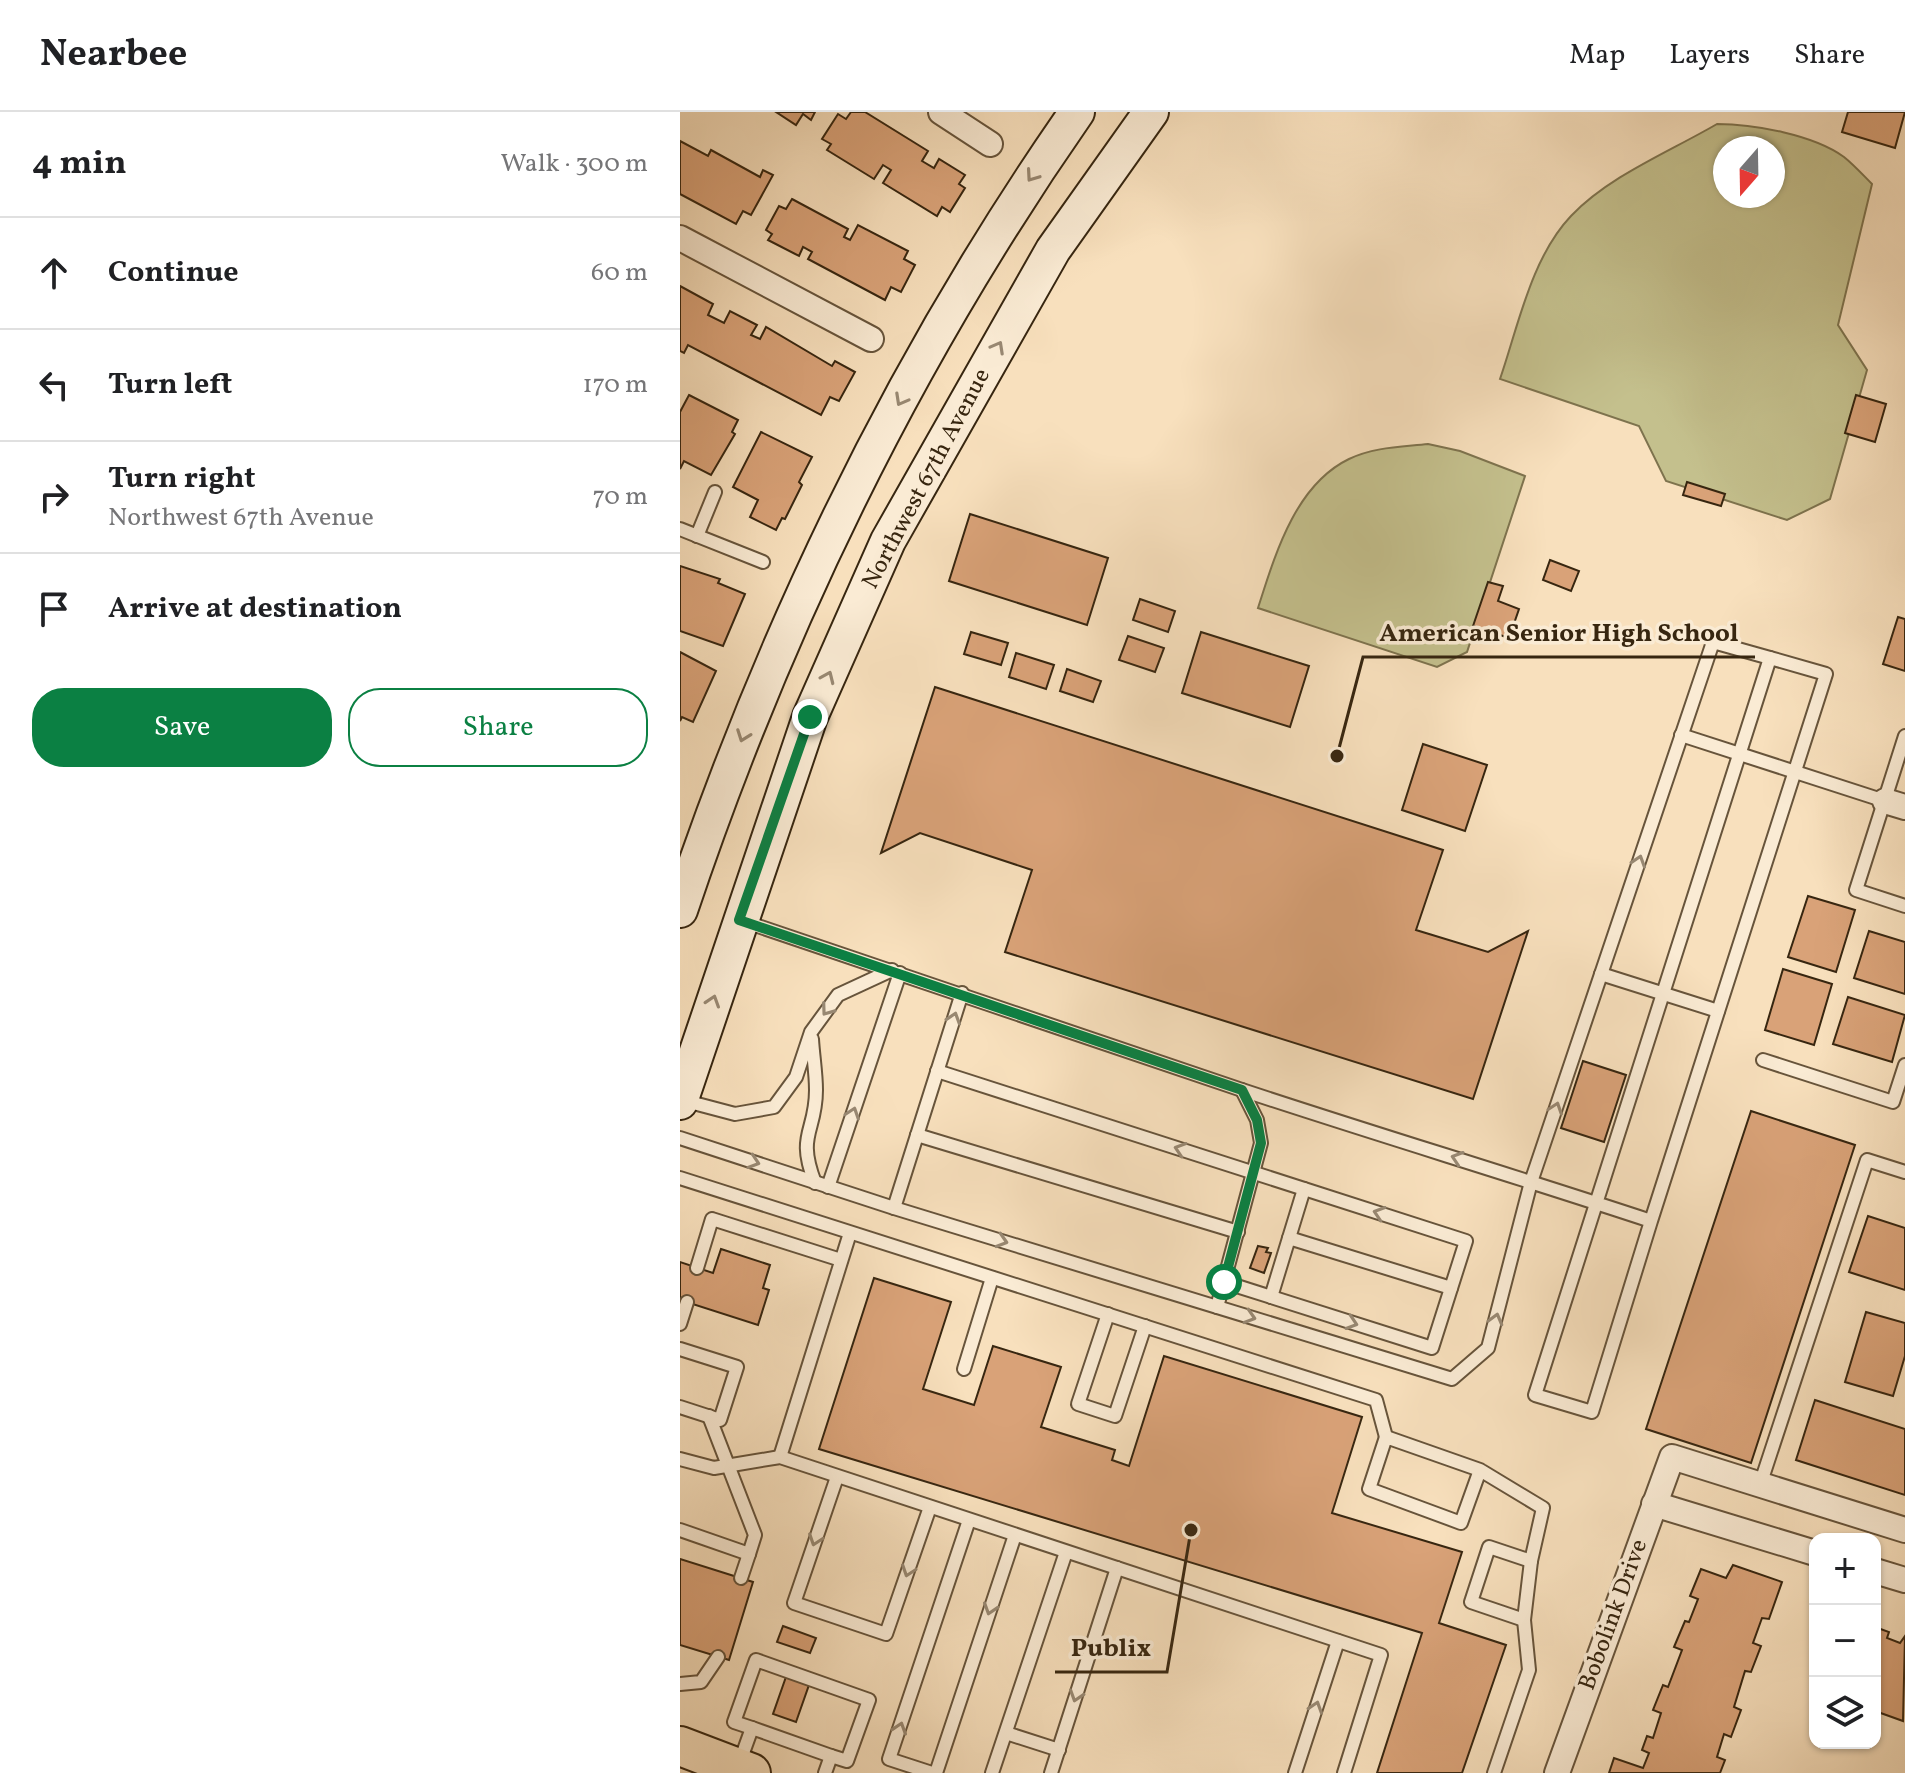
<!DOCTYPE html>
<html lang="en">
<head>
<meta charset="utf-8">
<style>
  body { margin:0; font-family:Vollkorn,serif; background:#f6f6f6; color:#202124 }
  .controls { position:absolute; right:24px; bottom:24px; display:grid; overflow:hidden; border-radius:16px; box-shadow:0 2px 6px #0004 }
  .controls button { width:72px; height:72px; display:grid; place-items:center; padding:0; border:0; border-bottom:2px solid #e0e0e0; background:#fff; color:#202124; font:40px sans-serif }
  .compass { position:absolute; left:1033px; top:24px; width:72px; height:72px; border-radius:50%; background:#fff; box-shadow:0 2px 6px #0004; rotate:200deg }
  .stop { position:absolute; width:24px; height:24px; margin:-18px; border:6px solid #0b8043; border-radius:50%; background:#fff }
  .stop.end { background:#0b8043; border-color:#fff; box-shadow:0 2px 8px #0008 }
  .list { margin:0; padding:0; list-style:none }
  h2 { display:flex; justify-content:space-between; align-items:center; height:104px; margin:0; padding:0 32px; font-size:34px }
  h2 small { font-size:26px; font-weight:400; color:#757577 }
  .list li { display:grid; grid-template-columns:52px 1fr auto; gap:24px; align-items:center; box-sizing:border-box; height:112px; padding:0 32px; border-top:2px solid #e0e0e0 }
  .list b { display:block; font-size:30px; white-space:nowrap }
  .list p { margin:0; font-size:26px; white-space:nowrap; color:#757577 }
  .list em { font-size:26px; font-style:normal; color:#757577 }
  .actions { display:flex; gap:16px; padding:24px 32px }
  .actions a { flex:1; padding:18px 0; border:2px solid #0b8043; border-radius:32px; text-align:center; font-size:28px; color:#0b8043 }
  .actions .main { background:#0b8043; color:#fff }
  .icon { flex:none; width:44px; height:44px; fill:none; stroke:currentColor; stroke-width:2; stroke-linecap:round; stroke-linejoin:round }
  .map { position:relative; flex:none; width:1225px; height:1661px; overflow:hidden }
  header { display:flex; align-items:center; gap:48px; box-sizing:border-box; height:112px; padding:0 40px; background:#fff; border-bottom:2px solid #e0e0e0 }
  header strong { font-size:38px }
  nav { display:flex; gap:44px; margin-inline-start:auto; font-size:28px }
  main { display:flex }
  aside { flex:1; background:#fff }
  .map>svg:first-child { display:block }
  .green { fill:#c4c08d; stroke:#7e734e; stroke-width:2; fill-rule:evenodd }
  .building { fill:#d9a278; stroke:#372610; stroke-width:2 }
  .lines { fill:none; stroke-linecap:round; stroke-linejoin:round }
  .lane-casing { stroke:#67543b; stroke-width:16 }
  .street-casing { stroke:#67543b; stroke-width:28 }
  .secondary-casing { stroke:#372610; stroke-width:38 }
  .primary-casing { stroke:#372610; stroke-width:42 }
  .lane { stroke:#faebd4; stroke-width:12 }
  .street { stroke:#faebd4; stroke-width:24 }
  .secondary { stroke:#faebd4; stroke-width:34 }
  .primary { stroke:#f8e0bd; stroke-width:38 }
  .oneway { stroke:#988872 }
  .route { stroke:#0b8043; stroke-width:10 }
  .labels { text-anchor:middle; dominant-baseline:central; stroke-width:7; stroke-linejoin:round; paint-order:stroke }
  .street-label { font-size:24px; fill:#372610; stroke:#faebd4 }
  .leader { fill:none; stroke:#372610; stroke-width:3 }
  .callout-dot { fill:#372610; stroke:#faebd4; stroke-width:3 }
  .callout-label { font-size:26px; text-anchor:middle; font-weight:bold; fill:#372610; stroke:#faebd4; stroke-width:7; stroke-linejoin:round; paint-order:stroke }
</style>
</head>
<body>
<header>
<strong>Nearbee</strong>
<nav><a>Map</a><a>Layers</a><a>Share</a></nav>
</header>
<main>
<aside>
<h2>4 min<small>Walk · 300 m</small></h2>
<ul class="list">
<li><svg class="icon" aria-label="ahead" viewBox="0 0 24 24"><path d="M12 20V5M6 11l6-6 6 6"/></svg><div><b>Continue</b></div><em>60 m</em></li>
<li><svg class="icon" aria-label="left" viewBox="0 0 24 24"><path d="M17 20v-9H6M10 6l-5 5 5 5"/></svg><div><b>Turn left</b></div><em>170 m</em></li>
<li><svg class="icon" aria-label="right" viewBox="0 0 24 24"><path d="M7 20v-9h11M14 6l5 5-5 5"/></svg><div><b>Turn right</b><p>Northwest 67th Avenue</p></div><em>70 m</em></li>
<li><svg class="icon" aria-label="arrive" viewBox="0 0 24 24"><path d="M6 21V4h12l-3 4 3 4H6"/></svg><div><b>Arrive at destination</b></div></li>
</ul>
<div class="actions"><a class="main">Save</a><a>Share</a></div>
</aside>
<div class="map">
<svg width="1225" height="1661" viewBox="0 0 1225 1661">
  <rect width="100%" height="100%" fill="#f8e0bd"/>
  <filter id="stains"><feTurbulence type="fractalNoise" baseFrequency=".0025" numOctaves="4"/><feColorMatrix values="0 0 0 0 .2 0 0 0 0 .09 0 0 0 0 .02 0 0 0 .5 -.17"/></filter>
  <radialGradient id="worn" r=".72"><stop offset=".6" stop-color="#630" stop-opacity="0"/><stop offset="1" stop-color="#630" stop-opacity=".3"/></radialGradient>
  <!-- green -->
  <g class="green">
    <path d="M1037 12C1074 12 1134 23 1164 45 1174 53 1183 63 1192 72L1158 213 1187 258 1150 387 1107 408 986 369 959 314 820 267C838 215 851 146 891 104 929 64 989 40 1037 12ZM1045 36H1093V84H1045Z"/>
    <path d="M748 332 780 339 845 364 787 540 757 555 578 496C595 443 615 373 669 347 694 335 721 335 748 332Z"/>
  </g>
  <!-- building -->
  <g class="building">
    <path d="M96 0H135L131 8 123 2 116 13Z"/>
    <path d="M171 0H185L248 39 242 49 254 56 259 47 285 63 279 72 285 76 270 100 262 95 257 104 203 71 211 58 203 53 194 67 147 38 151 32 142 27 158 2 166 7Z"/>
    <path d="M1168 0H1225L1215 36 1162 20Z"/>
    <path d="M0 29 28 44 31 38 80 65 83 58 93 63 71 103 63 99 56 112 0 82Z"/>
    <path d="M112 87 168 117 164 125 170 128 178 113 228 139 224 147 235 153 221 180 211 175 205 188 128 147 132 140 123 135 119 144 88 128 92 122 86 118 99 94 106 97Z"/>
    <path d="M0 174 33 192 28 203 44 211 50 199 77 213 71 223 80 227 86 215 152 254 155 249 175 260 159 289 150 285 141 303 8 233 4 241 0 239Z"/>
    <path d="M9 283 58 308 52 320 55 322 31 363 4 349 0 357V300Z"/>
    <path d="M1176 283 1206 292 1195 330 1165 321Z"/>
    <path d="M81 320 132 345 119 370 122 373 105 407 102 406 96 418 70 405 78 388 53 375Z"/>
    <path d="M1007 370 1045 382 1041 394 1003 383Z"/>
    <path d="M290 402 428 446 407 513 269 469Z"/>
    <path d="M870 448 899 459 891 479 863 468Z"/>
    <path d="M0 454 40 467 38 471 65 482 43 534 0 519Z"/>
    <path d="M808 470 823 474 818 489 839 497 829 526 793 514Z"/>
    <path d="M460 487 495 499 488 520 453 508Z"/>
    <path d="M1218 505 1225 507V559L1203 552Z"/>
    <path d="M291 520 328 531 321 553 284 542Z"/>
    <path d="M521 520 629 554 610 615 502 581Z"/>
    <path d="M448 524 484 536 475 560 439 548Z"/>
    <path d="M0 540 36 559 13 610 2 605 0 609Z"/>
    <path d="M336 541 374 553 366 577 329 565Z"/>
    <path d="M387 557 421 569 413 590 380 579Z"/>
    <path d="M255 575 763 738 736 818 808 840 848 819 793 987 325 840 352 758 240 721 201 741Z"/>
    <path d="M743 632 807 653 785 719 722 698Z"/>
    <path d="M1128 784 1175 798 1156 860 1108 845Z"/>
    <path d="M1189 819 1225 830V882L1174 866Z"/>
    <path d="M1103 857 1152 872 1134 933 1085 918Z"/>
    <path d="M1168 885 1225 903 1212 950 1153 932Z"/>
    <path d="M903 949 946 963 924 1030 881 1016Z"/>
    <path d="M1071 999 1175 1033 1071 1351 966 1317Z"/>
    <path d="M1188 1104 1225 1116V1178L1169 1160Z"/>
    <path d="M578 1134 588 1136 586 1140 591 1141 584 1161 570 1156Z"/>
    <path d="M41 1137 90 1153 83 1176 89 1178 78 1213 0 1188V1150L33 1161Z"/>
    <path d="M194 1166 271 1190 243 1277 294 1293 313 1234 381 1255 361 1315 435 1338 432 1348 449 1354 484 1244 682 1305 652 1401 782 1440 759 1511 826 1533 782 1661H697L742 1521 139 1337Z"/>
    <path d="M1186 1200 1225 1211V1244L1213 1284 1165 1270Z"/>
    <path d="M1135 1288 1225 1317V1383L1116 1348Z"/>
    <path d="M0 1447 73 1470 49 1548 0 1533Z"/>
    <path d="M1053 1453 1102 1470 1089 1507 1082 1506 1073 1531 1081 1534 1071 1560 1065 1559 1054 1595 1061 1598 1051 1625 1044 1622 1037 1645 1045 1648 1040 1661H929L934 1646 963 1656 969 1641 962 1638 967 1624 973 1626 981 1601 973 1598 983 1573 988 1575 1002 1538 994 1535 1005 1509 1009 1510 1018 1487 1010 1484 1021 1457 1046 1466Z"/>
    <path d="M103 1514 136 1526 130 1541 97 1530Z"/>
    <path d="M1195 1515 1209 1520 1207 1526 1220 1531 1225 1524 1223 1609 1195 1599Z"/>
    <path d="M107 1562 130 1570 116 1610 93 1602Z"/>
  </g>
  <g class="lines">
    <defs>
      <g id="lane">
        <path d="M0 417 83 450"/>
        <path d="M17 424 35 380"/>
        <path d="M1001 623 1205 689"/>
        <path d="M1225 624 1176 778 1225 794"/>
        <path d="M63 809C230 864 395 923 562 978 698 1023 835 1064 971 1109L1146 562 1090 546 855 1283 912 1300 971 1109"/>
        <path d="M921 862 1038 899"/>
        <path d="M132 927C133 944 136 961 136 978 136 1021 116 1021 135 1071"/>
        <path d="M1083 948 1213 990 1225 953"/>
        <path d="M257 959 786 1129 752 1236 544 1170"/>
        <path d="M2 988 55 1002 94 995 116 965 131 920 158 883 212 858"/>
        <path d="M237 1023 558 1120"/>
        <path d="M0 1026 214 1096 772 1267 808 1236 851 1070 1033 530 1090 546"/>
        <path d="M0 1066 696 1288 706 1325"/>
        <path d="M148 1075 220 861"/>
        <path d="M214 1096 282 881"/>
        <path d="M609 1126 624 1077"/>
        <path d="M17 1156 32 1107 161 1148"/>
        <path d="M591 1185 609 1126 771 1176"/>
        <path d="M537 1195 581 1031 577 1008 562 978"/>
        <path d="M428 1202 398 1292 435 1304 465 1214"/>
        <path d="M0 1212 7 1190"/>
        <path d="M0 1237 57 1255 40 1308 0 1295"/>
        <path d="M284 1257 312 1166"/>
        <path d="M100 1345 170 1121"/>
        <path d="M0 1347 34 1356 100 1345 701 1543 664 1661"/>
        <path d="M800 1358 781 1411 689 1377 706 1325 800 1358 863 1396 851 1449 844 1508 849 1558 814 1661"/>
        <path d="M157 1365 114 1491 206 1522 250 1395"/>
        <path d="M1080 1373 1187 1048 1225 1060"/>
        <path d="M0 1418 69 1442 75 1423 29 1304"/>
        <path d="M61 1466 69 1442"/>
        <path d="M844 1508 791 1490 809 1435 851 1449"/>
        <path d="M0 1572 21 1570 38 1545"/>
        <path d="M72 1616 54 1610 76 1548 189 1588 167 1649 151 1644"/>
        <path d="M326 1621 379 1638"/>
        <path d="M59 1652 72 1616 151 1644 145 1661"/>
        <path d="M252 1661 209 1647 289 1408"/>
        <path d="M256 1661 335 1423"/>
        <path d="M312 1661 386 1440"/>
        <path d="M371 1661 437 1456"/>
        <path d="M615 1661 658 1529"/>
      </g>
      <g id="street">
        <path d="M261 0 310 32"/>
        <path d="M0 126 191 227"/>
        <path d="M1205 689 1225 695"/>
        <path d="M974 1392 1135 1441"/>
        <path d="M1195 1459 1225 1468"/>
        <path d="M877 1661 992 1345 1225 1418"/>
      </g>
      <g id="secondary">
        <path d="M0 798C95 515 226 245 397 0"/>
        <path d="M0 990 130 605 208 429 373 138 471 0"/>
      </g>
      <path id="primary" d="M0 1634 71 1661"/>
    </defs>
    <!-- lane casing -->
    <use href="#lane" class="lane-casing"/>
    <!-- street casing -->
    <use href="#street" class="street-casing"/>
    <!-- secondary casing -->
    <use href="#secondary" class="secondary-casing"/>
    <!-- primary casing -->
    <use href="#primary" class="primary-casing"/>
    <!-- lane -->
    <use href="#lane" class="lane"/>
    <!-- street -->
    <use href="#street" class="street"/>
    <!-- secondary -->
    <use href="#secondary" class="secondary"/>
    <!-- primary -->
    <use href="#primary" class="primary"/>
  </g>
  <!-- one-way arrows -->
  <defs><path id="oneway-chevron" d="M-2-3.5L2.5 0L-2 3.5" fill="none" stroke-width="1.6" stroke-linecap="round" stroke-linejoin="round" transform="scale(2)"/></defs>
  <g class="oneway">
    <use href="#oneway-chevron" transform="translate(352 64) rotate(125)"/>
    <use href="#oneway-chevron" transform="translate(318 235) rotate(-61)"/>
    <use href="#oneway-chevron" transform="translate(221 288) rotate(119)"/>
    <use href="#oneway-chevron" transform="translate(148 565) rotate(-66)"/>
    <use href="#oneway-chevron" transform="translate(63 624) rotate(110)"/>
    <use href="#oneway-chevron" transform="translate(959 749) rotate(-72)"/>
    <use href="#oneway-chevron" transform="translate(33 889) rotate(-72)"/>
    <use href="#oneway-chevron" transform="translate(147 898) rotate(126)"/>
    <use href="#oneway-chevron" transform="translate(274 906) rotate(-72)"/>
    <use href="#oneway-chevron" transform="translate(876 996) rotate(-71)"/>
    <use href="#oneway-chevron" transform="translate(173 1001) rotate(-71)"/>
    <use href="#oneway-chevron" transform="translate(500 1037) rotate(-162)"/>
    <use href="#oneway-chevron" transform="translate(777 1046) rotate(-162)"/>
    <use href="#oneway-chevron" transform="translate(74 1050) rotate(18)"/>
    <use href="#oneway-chevron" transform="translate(699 1101) rotate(-162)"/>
    <use href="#oneway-chevron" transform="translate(322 1129) rotate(17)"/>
    <use href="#oneway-chevron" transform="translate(570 1205) rotate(17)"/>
    <use href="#oneway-chevron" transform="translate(816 1207) rotate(-75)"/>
    <use href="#oneway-chevron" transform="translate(672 1211) rotate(18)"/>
    <use href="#oneway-chevron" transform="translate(135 1428) rotate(109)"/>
    <use href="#oneway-chevron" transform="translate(228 1459) rotate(109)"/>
    <use href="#oneway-chevron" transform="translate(310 1497) rotate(108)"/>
    <use href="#oneway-chevron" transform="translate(396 1584) rotate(108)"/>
    <use href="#oneway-chevron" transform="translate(636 1595) rotate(-72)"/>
    <use href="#oneway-chevron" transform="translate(220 1616) rotate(-72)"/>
  </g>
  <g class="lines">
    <!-- route -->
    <path class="route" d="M130 605 59 808 562 978 577 1008 581 1031 544 1170"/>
  </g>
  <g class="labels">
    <!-- street labels -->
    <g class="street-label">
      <text transform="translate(247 367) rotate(-62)">Northwest 67th Avenue</text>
      <text transform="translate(934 1503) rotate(-70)">Bobolink Drive</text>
    </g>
  </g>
  <!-- callouts -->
  <path class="leader" d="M657 644L683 545H1075M511 1418L487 1560H375"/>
  <g class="callout-dot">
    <circle cx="657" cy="644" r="8"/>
    <circle cx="511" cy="1418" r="8"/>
  </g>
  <g class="callout-label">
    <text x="879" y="529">American Senior High School</text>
    <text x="431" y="1544">Publix</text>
  </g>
  <rect width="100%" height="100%" filter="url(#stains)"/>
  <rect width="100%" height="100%" fill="url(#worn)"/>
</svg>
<div class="controls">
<button>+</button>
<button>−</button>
<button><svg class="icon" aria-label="layers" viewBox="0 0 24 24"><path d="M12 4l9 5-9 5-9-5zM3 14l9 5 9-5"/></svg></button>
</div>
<svg class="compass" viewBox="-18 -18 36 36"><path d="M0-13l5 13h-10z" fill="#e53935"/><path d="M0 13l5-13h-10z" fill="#757577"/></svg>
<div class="stop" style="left:544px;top:1170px"></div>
<div class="stop end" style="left:130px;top:605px"></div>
</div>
</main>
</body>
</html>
